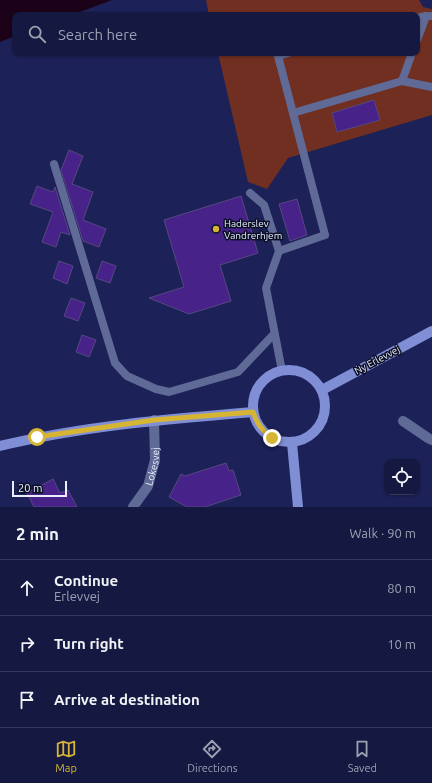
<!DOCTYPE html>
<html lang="en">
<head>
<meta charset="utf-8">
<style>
  body { margin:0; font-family:Ubuntu,sans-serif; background:#1e2248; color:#f1f3f6 }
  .controls { position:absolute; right:12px; bottom:12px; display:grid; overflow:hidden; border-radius:8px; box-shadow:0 1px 3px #0004 }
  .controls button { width:36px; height:36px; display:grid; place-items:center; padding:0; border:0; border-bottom:1px solid #34385a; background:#151941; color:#f1f3f6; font:20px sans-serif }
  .scale { position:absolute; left:12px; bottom:10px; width:55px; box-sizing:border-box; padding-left:4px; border:2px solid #ebeffd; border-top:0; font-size:11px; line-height:14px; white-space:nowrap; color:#ebeffd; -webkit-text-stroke:3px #0b0f26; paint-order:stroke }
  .stop { position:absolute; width:12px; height:12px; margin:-9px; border:3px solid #d6b534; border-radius:50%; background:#fff }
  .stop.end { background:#d6b534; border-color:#fff; box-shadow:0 1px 4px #0008 }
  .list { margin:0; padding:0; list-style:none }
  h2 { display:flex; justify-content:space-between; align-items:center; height:52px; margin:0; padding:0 16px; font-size:17px }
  h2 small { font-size:13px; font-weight:400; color:#9da0b1 }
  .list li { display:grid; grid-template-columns:26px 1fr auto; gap:12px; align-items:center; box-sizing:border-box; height:56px; padding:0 16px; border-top:1px solid #34385a }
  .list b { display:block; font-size:15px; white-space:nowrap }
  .list p { margin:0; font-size:13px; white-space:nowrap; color:#9da0b1 }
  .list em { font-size:13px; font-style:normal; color:#9da0b1 }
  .icon { flex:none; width:22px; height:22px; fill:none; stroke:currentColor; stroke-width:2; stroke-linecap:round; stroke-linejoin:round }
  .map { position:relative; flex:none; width:432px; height:507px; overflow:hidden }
  .search { position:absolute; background:#151941; box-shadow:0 1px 3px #0004; left:12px; right:12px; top:12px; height:44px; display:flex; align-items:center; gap:10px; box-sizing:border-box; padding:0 14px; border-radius:8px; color:#9da0b1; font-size:15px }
  .sheet { height:220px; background:#151941 }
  nav { display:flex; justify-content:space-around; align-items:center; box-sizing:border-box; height:56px; border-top:1px solid #34385a; background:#151941; font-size:11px; color:#9da0b1 }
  nav a { display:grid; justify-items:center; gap:2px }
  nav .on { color:#d6b534 }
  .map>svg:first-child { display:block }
  .green { fill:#702f21 }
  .water { fill:#1c0218 }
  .building { fill:#472288; stroke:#574782 }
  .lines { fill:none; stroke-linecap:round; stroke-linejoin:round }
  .lane { stroke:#606a96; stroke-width:8 }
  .street { stroke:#606a96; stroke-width:10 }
  .secondary { stroke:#7f8ed5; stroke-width:10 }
  .route { stroke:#d6b534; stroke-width:5 }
  .poi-dot { fill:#d6b534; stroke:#0b0f26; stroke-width:1.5 }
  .labels { text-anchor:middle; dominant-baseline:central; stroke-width:3; stroke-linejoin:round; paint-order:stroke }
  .poi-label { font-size:10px; fill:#ebeffd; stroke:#0b0f26; text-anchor:start }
  .street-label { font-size:10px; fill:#ebeffd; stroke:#0b0f26 }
</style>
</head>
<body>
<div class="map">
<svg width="432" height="507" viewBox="0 0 432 507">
  <rect width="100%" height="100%" fill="#1c2157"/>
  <!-- green -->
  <path class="green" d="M206 0H419L423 7 432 9V115L288 158 267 189 248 182 218 53H417V15H209Z"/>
  <!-- water -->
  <path class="water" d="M0 0H112L72 15H15V36L0 42Z"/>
  <!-- building -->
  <g class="building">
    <path d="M374 100 380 120 337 132 332 113Z"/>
    <path d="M69 150 83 156 72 184 93 192 83 220 106 229 99 247 83 241 61 170Z"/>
    <path d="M37 186 53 192 55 187 70 235 61 232 56 247 42 242 53 212 30 204Z"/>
    <path d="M241 196 258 253 220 265 231 301 189 314 149 298 184 287 164 220Z"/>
    <path d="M297 199 307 235 290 241 279 204Z"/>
    <path d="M59 261 73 266 67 284 53 278Z"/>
    <path d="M102 261 116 266 110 283 96 278Z"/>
    <path d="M71 298 85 303 78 321 64 316Z"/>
    <path d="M82 335 96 340 89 357 76 352Z"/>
    <path d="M226 463 229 471 233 470 241 495 205 507H187L169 497 181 474 185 476Z"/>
    <path d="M53 479 60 493 68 490 77 507H34L27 493Z"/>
  </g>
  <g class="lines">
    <!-- lane -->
    <g class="lane">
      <path d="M417 18 426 16H432"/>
      <path d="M417 40 426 16"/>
      <path d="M402 81 412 53"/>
      <path d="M293 113 402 81 432 87"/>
      <path d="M54 164 115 363 127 376 156 389 169 392 238 372 274 334"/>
      <path d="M250 193 264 205 279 251"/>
      <path d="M282 371 266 288 279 251 325 235 278 56 288 53"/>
    </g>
    <!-- street -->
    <g class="street">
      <path d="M403 421 428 438 432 440"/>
      <path id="s1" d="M133 507 148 486 155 460 154 420"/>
    </g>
    <!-- secondary -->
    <g class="secondary">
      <circle cx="289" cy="406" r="36"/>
      <path d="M322 390 432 331"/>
      <path d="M292 443 298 507"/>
      <path d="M0 446C83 426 168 419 253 412"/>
    </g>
  </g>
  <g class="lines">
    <!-- route -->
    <path class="route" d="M37 437 154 420 253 412C257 424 262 430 272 438"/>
  </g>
  <!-- markers -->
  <circle class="poi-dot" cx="216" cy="229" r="4"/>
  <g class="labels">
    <!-- poi labels -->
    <g class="poi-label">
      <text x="224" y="223">Haderslev<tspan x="224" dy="12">Vandrerhjem</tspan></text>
    </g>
    <!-- street labels -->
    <g class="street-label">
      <text transform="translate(377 360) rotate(-28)">Ny Erlevvej</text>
      <text stroke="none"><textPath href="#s1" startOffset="46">Lokesvej</textPath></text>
    </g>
  </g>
</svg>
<div class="controls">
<button><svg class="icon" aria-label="locate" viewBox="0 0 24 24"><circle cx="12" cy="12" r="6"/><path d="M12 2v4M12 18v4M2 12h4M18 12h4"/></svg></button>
</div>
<div class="scale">20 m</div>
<div class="stop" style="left:37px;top:437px"></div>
<div class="stop end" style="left:272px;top:438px"></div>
<div class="search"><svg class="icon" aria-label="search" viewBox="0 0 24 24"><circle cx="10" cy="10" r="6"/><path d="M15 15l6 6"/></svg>Search here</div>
</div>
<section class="sheet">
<h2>2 min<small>Walk · 90 m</small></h2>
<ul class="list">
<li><svg class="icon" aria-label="ahead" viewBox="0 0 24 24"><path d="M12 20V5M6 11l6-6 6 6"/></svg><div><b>Continue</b><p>Erlevvej</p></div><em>80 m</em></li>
<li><svg class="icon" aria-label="right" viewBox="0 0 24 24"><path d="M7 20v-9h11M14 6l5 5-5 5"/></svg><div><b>Turn right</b></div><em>10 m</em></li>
<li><svg class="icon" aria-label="arrive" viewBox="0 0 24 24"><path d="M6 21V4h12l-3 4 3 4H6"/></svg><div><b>Arrive at destination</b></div></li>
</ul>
</section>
<nav>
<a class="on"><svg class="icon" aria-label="map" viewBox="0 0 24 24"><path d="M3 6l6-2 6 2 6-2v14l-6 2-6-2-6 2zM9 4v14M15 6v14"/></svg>Map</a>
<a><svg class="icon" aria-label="directions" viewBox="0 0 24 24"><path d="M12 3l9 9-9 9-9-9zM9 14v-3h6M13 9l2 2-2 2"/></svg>Directions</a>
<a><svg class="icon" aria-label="saved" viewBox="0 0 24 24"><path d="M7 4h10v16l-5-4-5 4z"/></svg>Saved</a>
</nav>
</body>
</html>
